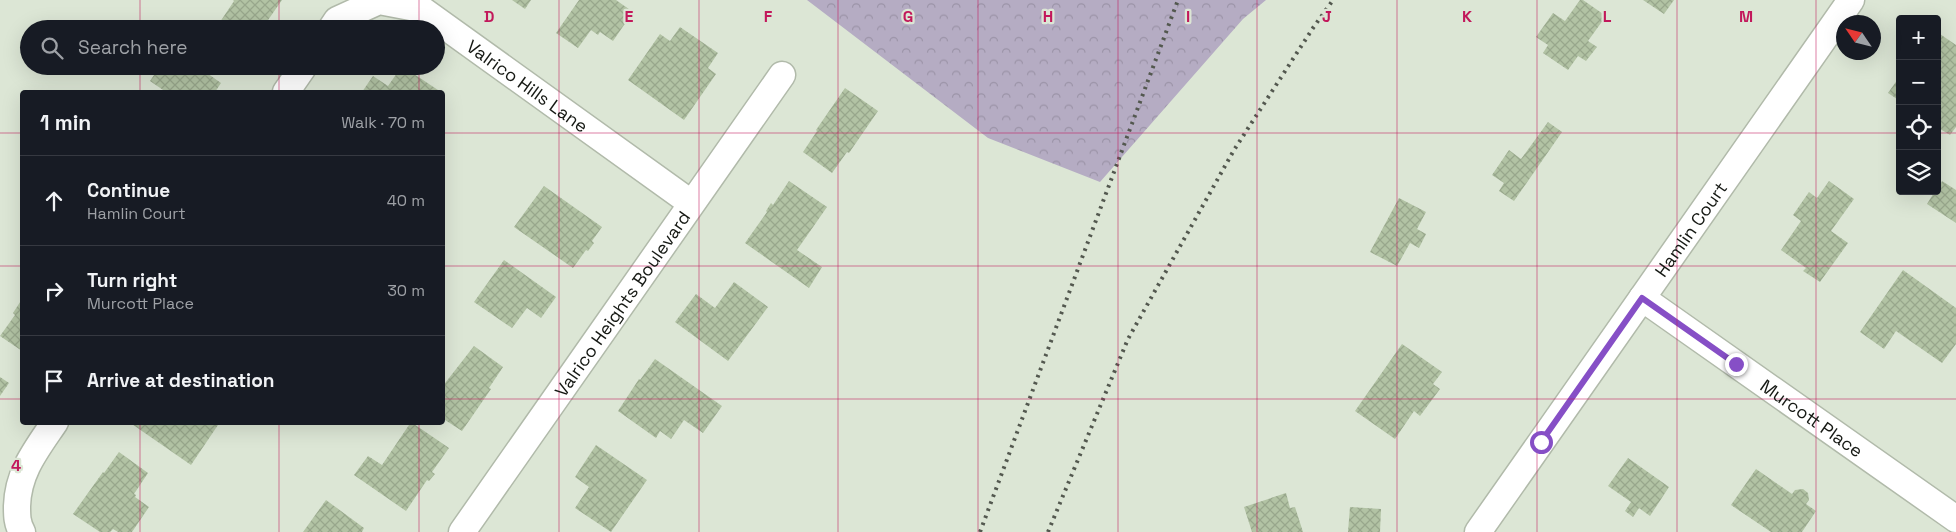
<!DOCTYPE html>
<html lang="en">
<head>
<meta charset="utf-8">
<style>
  body { margin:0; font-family:"Space Grotesk",sans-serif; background:#242831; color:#f1f3f6 }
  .controls { position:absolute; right:15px; top:15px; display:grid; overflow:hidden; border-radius:5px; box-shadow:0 5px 20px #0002 }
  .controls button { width:45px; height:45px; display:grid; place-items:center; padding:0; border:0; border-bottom:1px solid #363941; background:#171b24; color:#f1f3f6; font:25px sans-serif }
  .compass { position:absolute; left:1836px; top:15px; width:45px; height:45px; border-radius:50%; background:#171b24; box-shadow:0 5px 20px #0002; rotate:305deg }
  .stop { position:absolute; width:15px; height:15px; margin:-11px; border:4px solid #864fc6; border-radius:50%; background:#fff }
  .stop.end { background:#864fc6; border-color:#fff; box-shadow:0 1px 5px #0008 }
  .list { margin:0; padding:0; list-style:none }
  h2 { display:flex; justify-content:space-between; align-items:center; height:65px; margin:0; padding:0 20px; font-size:21px }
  h2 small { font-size:16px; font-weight:400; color:#9ea1a6 }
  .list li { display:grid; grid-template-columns:32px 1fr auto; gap:15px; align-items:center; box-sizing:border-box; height:90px; padding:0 20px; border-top:1px solid #363941 }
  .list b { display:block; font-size:19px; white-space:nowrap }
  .list p { margin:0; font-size:16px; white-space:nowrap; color:#9ea1a6 }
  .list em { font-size:16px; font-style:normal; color:#9ea1a6 }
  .icon { flex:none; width:28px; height:28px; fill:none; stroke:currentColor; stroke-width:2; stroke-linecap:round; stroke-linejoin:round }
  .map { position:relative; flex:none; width:1956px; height:532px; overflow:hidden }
  .search { position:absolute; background:#171b24; box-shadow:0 5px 20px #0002; left:20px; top:20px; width:425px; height:55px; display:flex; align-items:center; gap:12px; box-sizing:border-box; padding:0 18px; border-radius:28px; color:#9ea1a6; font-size:19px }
  .panel { position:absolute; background:#171b24; box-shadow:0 5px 20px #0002; left:20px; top:90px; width:425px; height:335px; border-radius:5px }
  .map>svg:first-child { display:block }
  .forest { fill:url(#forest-crowns) }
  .building { fill:url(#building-cross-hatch) }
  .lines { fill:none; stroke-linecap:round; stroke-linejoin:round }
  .street-casing { stroke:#b1baaa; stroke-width:29 }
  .street { stroke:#fff; stroke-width:26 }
  .rail { stroke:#53584f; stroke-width:4; stroke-dasharray:2.5 5; stroke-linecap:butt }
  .route { stroke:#864fc6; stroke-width:6 }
  .grid { fill:none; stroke:#c2185b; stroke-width:1; stroke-opacity:0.55 }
  .labels { text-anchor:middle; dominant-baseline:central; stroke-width:4.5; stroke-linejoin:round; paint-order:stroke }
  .street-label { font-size:18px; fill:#151813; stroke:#dce6d5 }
  .grid-label { font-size:16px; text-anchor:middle; font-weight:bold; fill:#c2185b; stroke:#dce6d5; stroke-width:4.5; stroke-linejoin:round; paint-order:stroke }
</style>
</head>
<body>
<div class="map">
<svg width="1956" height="532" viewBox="0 0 1956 532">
  <defs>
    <pattern id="forest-crowns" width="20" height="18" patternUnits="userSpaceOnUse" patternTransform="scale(1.25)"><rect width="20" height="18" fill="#b5acc3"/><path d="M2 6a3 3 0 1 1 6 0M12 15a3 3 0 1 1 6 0" fill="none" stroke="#9b93a7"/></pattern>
    <pattern id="building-cross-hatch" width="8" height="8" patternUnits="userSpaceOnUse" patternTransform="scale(1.25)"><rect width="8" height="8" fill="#b2c3a4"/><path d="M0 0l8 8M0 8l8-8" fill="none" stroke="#98a78c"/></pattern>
  </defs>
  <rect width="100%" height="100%" fill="#dce6d5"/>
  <!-- forest -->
  <path class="forest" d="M807 0H1266L1243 19 1100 182 988 138Z"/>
  <!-- building -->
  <g class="building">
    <path d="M233 0H282L266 23 264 22 259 29H229L220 22 234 1Z"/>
    <path d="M512 0H531L525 9Z"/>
    <path d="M579 0H616L633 12 613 41 600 32 598 35 591 30 578 48 556 33Z"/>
    <path d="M1580 0H1583L1606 16 1588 41 1597 47 1586 61 1578 56 1568 70 1543 53 1548 45 1536 37 1553 13 1565 21Z"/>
    <path d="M1643 0H1674L1664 14Z"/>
    <path d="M680 27 718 53 708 68 716 74 684 120 628 80 660 34 670 41Z"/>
    <path d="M1937 32 1956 45V127L1950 135 1937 127Z"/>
    <path d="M160 66H207L204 71 221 83 215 92H166L150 81Z"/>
    <path d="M402 66 438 90 436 92H362L373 76 388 86Z"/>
    <path d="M1900 76V101L1888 93Z"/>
    <path d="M845 88 878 111 849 153 847 152 832 173 803 152 817 131 816 130Z"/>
    <path d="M1548 122 1562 132 1514 201 1499 191 1504 183 1492 175 1509 150 1521 159Z"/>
    <path d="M789 181 827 207 797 250 822 267 809 288 745 243 767 212 766 211 771 203 773 205Z"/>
    <path d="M1829 181 1854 199 1831 231 1848 243 1820 282 1803 271 1806 268 1781 250 1801 221 1793 215 1809 192 1817 198Z"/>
    <path d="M1942 181 1956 190V223L1927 204 1935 191H1937Z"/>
    <path d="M544 186 602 227 592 241 594 243 588 251 586 250 573 268 514 227Z"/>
    <path d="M1399 198 1426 212 1417 229 1426 234 1419 248 1410 243 1397 266 1370 252Z"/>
    <path d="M504 260 556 297 541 318 527 308 512 328 474 302Z"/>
    <path d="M1903 270 1956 308V344L1942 363 1896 331 1884 349 1860 332Z"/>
    <path d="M734 282 768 307 728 361 675 322 696 294 715 308Z"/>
    <path d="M22 299V351L0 336 15 315 13 313Z"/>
    <path d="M1402 344 1442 372 1433 384 1440 389 1420 416 1414 411 1395 439 1355 411Z"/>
    <path d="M474 346 503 367 489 388 491 389 462 431 442 418V387Z"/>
    <path d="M655 359 722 406 703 433 684 420 671 439 660 431 656 438 618 411 639 379 640 380Z"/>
    <path d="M0 377 9 383 0 396Z"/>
    <path d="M129 422H220L191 465Z"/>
    <path d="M411 422 449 448 432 472 435 474 429 481 427 480 406 511 354 475 368 456 382 465Z"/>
    <path d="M596 445 647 480 611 532 575 508 589 487 575 477Z"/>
    <path d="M119 452 148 473 134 494 136 495 135 497 149 507 132 532H118L113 529 110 532H100L73 514 103 472 104 473Z"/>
    <path d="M1628 458 1669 487 1650 516 1639 508 1633 517 1625 511 1631 502 1608 486Z"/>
    <path d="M1756 469 1792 494 1795 490 1803 489 1808 493 1809 500 1806 504 1816 511 1802 532H1771L1731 505Z"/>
    <path d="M1286 493 1290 508 1295 507 1303 532H1252L1244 507Z"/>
    <path d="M326 500 364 528 362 532H303Z"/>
    <path d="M1350 507 1381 509 1380 532H1348Z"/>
  </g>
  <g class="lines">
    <defs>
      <g id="street">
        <path id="s1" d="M331 29 337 20 379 1 421 9 691 203"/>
        <path d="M286 92 304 66"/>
        <path id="s2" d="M1642 298 1956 519"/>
        <path d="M22 532C17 523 17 516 17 506 18 472 36 450 55 422"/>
        <path id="s3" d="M462 532 782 75"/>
        <path id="s4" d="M1478 532 1851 0"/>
      </g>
    </defs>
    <!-- street casing -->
    <use href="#street" class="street-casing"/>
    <!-- street -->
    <use href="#street" class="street"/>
    <!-- rail -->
    <g class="rail">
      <path d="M980 532 1178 0"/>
      <path d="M1048 532 1128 339 1234 150 1313 28 1333 0"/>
    </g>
  </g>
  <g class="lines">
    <!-- route -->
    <path class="route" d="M1541 442 1642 298 1736 364"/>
  </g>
  <!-- grid -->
  <path class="grid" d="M140 0V29M279 0V29M419 0V29M559 0V532M699 0V532M838 0V532M978 0V532M1118 0V532M1257 0V532M1397 0V532M1537 0V532M1677 0V532M1816 0V532M140 66V92M279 66V92M419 66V92M0 133H22M442 133H1900M1937 133H1956M0 266H22M442 266H1956M0 399H22M442 399H1956M140 422V532M279 422V532M419 422V532"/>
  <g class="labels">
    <!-- street labels -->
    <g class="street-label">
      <text stroke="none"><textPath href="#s1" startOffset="231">Valrico Hills Lane</textPath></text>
      <text stroke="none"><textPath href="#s4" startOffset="370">Hamlin Court</textPath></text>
      <text stroke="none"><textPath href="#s3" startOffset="279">Valrico Heights Boulevard</textPath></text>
      <text stroke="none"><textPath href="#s2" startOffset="208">Murcott Place</textPath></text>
    </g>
  </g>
  <g class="grid-label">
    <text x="489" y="22">D</text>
    <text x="629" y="22">E</text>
    <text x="768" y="22">F</text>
    <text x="908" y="22">G</text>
    <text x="1048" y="22">H</text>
    <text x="1188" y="22">I</text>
    <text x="1327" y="22">J</text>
    <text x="1467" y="22">K</text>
    <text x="1607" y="22">L</text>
    <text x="1746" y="22">M</text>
    <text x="16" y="471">4</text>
  </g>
</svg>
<div class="controls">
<button>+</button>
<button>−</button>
<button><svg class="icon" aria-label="locate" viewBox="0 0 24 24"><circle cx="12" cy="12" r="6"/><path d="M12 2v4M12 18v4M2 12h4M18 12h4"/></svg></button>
<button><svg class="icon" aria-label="layers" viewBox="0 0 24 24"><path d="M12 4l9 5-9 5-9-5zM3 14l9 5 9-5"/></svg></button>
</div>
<svg class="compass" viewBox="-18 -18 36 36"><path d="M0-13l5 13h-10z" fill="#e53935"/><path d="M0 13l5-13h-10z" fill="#9ea1a6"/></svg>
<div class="stop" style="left:1541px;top:442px"></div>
<div class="stop end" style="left:1736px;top:364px"></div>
<div class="search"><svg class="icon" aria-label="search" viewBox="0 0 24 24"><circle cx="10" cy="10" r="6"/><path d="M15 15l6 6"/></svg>Search here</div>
<section class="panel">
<h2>1 min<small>Walk · 70 m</small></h2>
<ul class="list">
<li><svg class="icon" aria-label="ahead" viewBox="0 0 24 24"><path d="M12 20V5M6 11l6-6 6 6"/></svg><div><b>Continue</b><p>Hamlin Court</p></div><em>40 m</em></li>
<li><svg class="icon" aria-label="right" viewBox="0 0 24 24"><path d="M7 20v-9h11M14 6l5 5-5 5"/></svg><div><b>Turn right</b><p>Murcott Place</p></div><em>30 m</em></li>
<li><svg class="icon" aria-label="arrive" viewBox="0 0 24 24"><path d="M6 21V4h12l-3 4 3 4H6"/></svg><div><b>Arrive at destination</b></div></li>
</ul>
</section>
</div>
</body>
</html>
